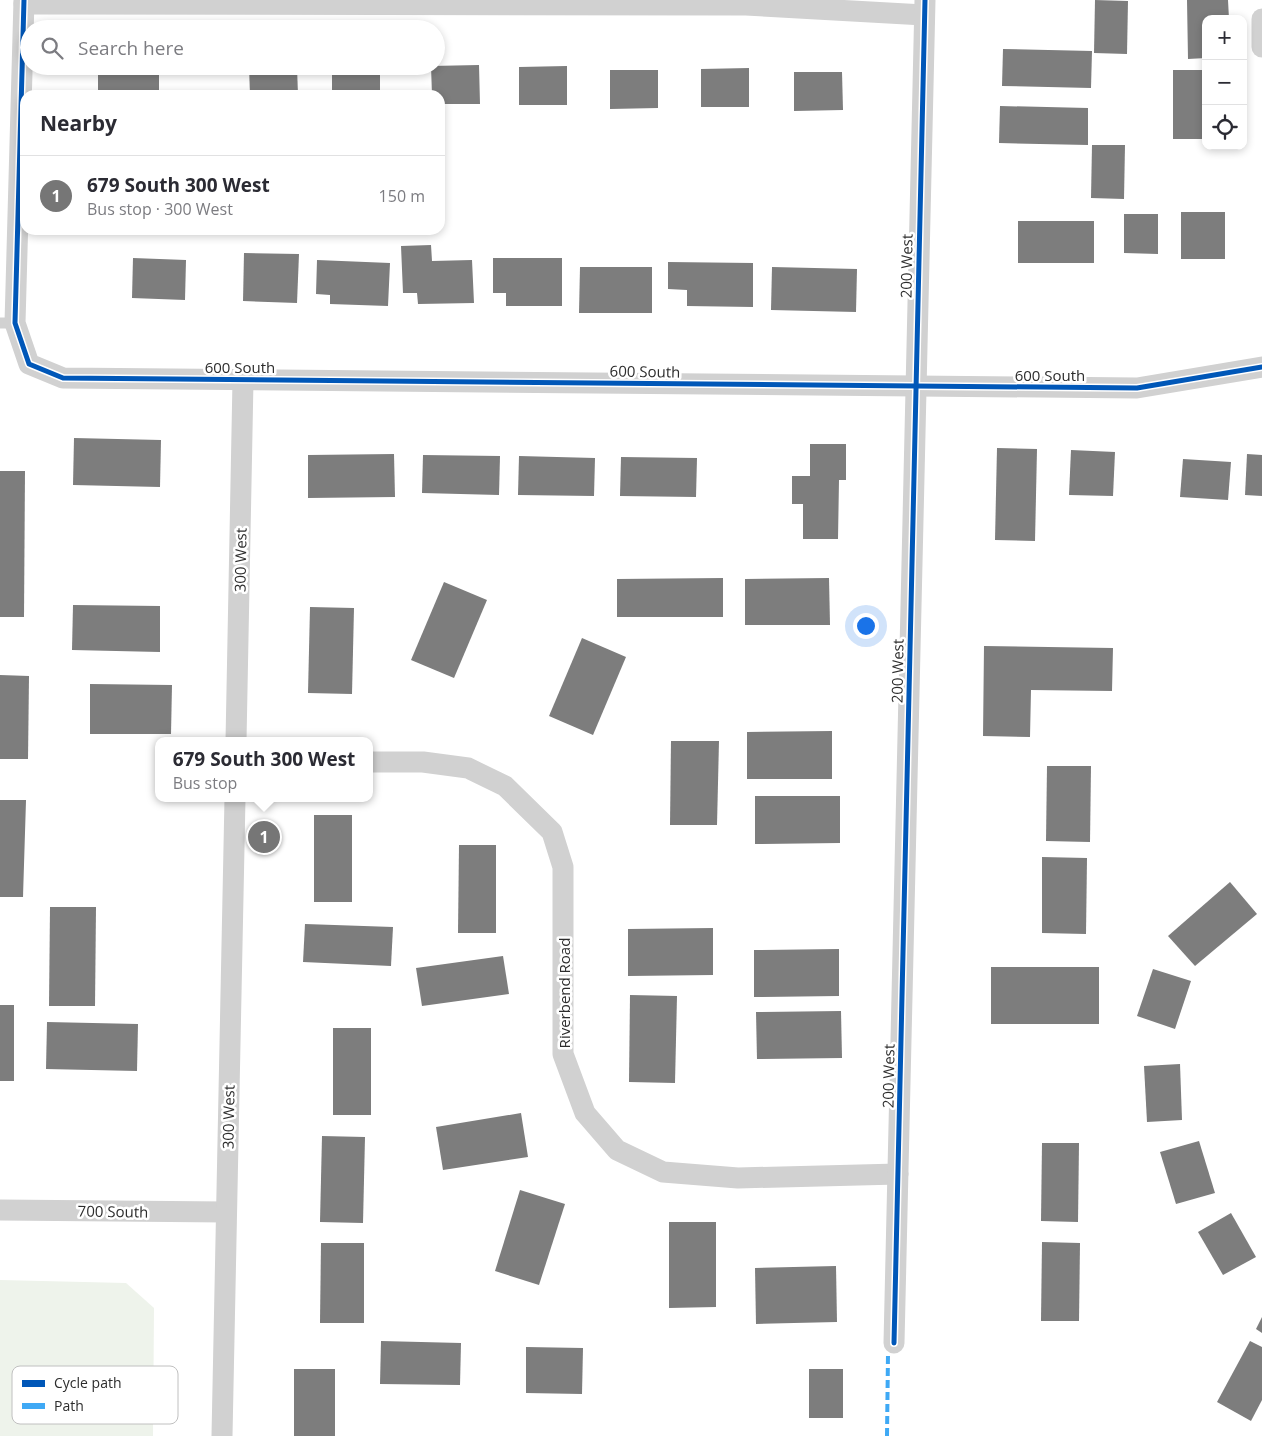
<!DOCTYPE html>
<html lang="en">
<head>
<meta charset="utf-8">
<style>
  body { margin:0; font-family:"Open Sans",sans-serif; background:#f2f2f3; color:#2b2b33 }
  .controls { position:absolute; right:15px; top:15px; display:grid; overflow:hidden; border-radius:10px; box-shadow:0 2px 8px #0003 }
  .controls button { width:45px; height:45px; display:grid; place-items:center; padding:0; border:0; border-bottom:1px solid #e1e1e2; background:#fff; color:#2b2b33; font:25px sans-serif }
  .you { position:absolute; left:865px; top:625px; width:18px; height:18px; margin:-12px; border:4px solid #fff; border-radius:50%; background:#1a73e8; box-shadow:0 0 0 8px #1a73e833 }
  .badge { display:grid; place-items:center; width:32px; height:32px; border-radius:50%; background:#767676; color:#fff; font-size:16px; font-weight:700 }
  .pin { position:absolute; translate:-50% -50%; border:2px solid #fff; box-shadow:0 1px 5px #0006 }
  .popup { position:absolute; left:155px; top:737px; width:218px; height:65px; box-sizing:border-box; display:grid; place-content:center; border-radius:10px; background:#fff; filter:drop-shadow(0 1px 4px #0005); font-size:16px; white-space:nowrap; color:#7c7c81 }
  .popup b { font-size:19px; color:#2b2b33 }
  .popup::after { content:''; position:absolute; left:50%; top:100%; margin-left:-10px; border:10px solid transparent; border-top-color:#fff }
  .list { margin:0; padding:0; list-style:none }
  h2 { display:flex; justify-content:space-between; align-items:center; height:65px; margin:0; padding:0 20px; font-size:21px }
  h2 small { font-size:16px; font-weight:400; color:#7c7c81 }
  .list li { display:grid; grid-template-columns:32px 1fr auto; gap:15px; align-items:center; box-sizing:border-box; height:80px; padding:0 20px; border-top:1px solid #e1e1e2 }
  .list b { display:block; font-size:19px; white-space:nowrap }
  .list p { margin:0; font-size:16px; white-space:nowrap; color:#7c7c81 }
  .list em { font-size:16px; font-style:normal; color:#7c7c81 }
  .icon { flex:none; width:28px; height:28px; fill:none; stroke:currentColor; stroke-width:2; stroke-linecap:round; stroke-linejoin:round }
  .map { position:relative; flex:none; width:1262px; height:1436px; overflow:hidden }
  .search { position:absolute; background:#fff; box-shadow:0 2px 8px #0003; left:20px; top:20px; width:425px; height:55px; display:flex; align-items:center; gap:12px; box-sizing:border-box; padding:0 18px; border-radius:28px; color:#7c7c81; font-size:19px }
  .panel { position:absolute; background:#fff; box-shadow:0 2px 8px #0003; left:20px; top:90px; width:425px; height:145px; border-radius:15px }
  .map>svg:first-child { display:block }
  .green { fill:#eef3eb }
  .building { fill:#7d7d7d }
  .lines { fill:none; stroke-linecap:round; stroke-linejoin:round }
  .lane { stroke:#d1d1d1; stroke-width:11 }
  .street { stroke:#d1d1d1; stroke-width:21 }
  .quiet { stroke:#3fa9f5; stroke-width:4; stroke-dasharray:8 4; stroke-linecap:butt }
  .cycleway-casing { stroke:#fff; stroke-width:8 }
  .cycleway { stroke:#0057b8; stroke-width:5 }
  .labels { text-anchor:middle; dominant-baseline:central; stroke-width:5; stroke-linejoin:round; paint-order:stroke }
  .street-label { font-size:15px; fill:#2c2c2c; stroke:#fff }
  .key { fill:#fff; stroke:#c0c0c0; stroke-width:1 }
  .key-label { font-size:14px; fill:#2c2c2c }
</style>
</head>
<body>
<div class="map">
<svg width="1262" height="1436" viewBox="0 0 1262 1436">
  <rect width="100%" height="100%" fill="#fff"/>
  <!-- green -->
  <path class="green" d="M0 1280 126 1283 154 1308 153 1436H0Z"/>
  <!-- building -->
  <g class="building">
    <path d="M1095 0 1128 1 1127 54 1094 53Z"/>
    <path d="M1187 0H1228L1229 19H1206V58L1188 59Z"/>
    <path d="M1003 49 1092 51 1091 88 1002 86Z"/>
    <path d="M479 65 480 104H440V95H432L431 66Z"/>
    <rect x="98" y="66" width="61" height="29"/>
    <rect x="332" y="66" width="48" height="29"/>
    <path d="M567 66V105H519V67Z"/>
    <path d="M249 67H297L298 95H250Z"/>
    <path d="M749 68V107H701V69Z"/>
    <path d="M610 70H658V108L610 109Z"/>
    <rect x="1173" y="70" width="33" height="69"/>
    <path d="M794 72H842L843 110 794 111Z"/>
    <path d="M1000 106 1088 108V145L999 143Z"/>
    <path d="M1092 145H1125L1124 199 1091 198Z"/>
    <rect x="1181" y="212" width="44" height="47"/>
    <path d="M1124 214H1158V254L1124 253Z"/>
    <rect x="1018" y="221" width="76" height="42"/>
    <path d="M431 245 432 261 472 260 474 303 418 304 417 293H403L401 246Z"/>
    <path d="M244 253 299 254 297 303 243 301Z"/>
    <path d="M133 258 186 260 185 300 132 298Z"/>
    <path d="M493 258H562V306H506V293H493Z"/>
    <path d="M317 260 390 263 388 306 330 304V295L316 294Z"/>
    <path d="M668 262 753 263V307L687 306V290L668 289Z"/>
    <path d="M580 267H652V313H579Z"/>
    <path d="M772 267 857 269 856 312 771 310Z"/>
    <path d="M74 438 161 440 160 487 73 485Z"/>
    <path d="M810 444H846V480H839L838 539H803V504H792V476H810Z"/>
    <path d="M997 448 1037 449 1035 541 995 540Z"/>
    <path d="M1071 450 1115 452 1113 496 1069 495Z"/>
    <path d="M394 454 395 497 308 498V455Z"/>
    <path d="M1247 454 1262 455V496L1245 495Z"/>
    <path d="M423 455 500 456 499 495 422 493Z"/>
    <path d="M519 456 595 458 594 496 518 495Z"/>
    <path d="M621 457 697 458 696 497 620 496Z"/>
    <path d="M1183 459 1231 462 1228 500 1180 497Z"/>
    <path d="M0 471H25L24 617H0Z"/>
    <path d="M723 578V617H617V579Z"/>
    <path d="M829 578 830 625H745V579Z"/>
    <path d="M444 582 487 600 454 678 411 660Z"/>
    <path d="M73 605 160 606V652L72 650Z"/>
    <path d="M310 607 354 608 352 694 308 693Z"/>
    <path d="M582 638 626 657 593 735 549 716Z"/>
    <path d="M984 646 1113 648 1112 691 1031 690 1030 737 983 736Z"/>
    <path d="M0 675 29 676 28 759H0Z"/>
    <path d="M90 684 172 685 171 734H90Z"/>
    <path d="M832 731V779H747V732Z"/>
    <path d="M671 741H719L717 825H670Z"/>
    <path d="M1047 766H1091L1090 842 1046 841Z"/>
    <path d="M755 796H840V843L755 844Z"/>
    <path d="M0 800H26L23 897H0Z"/>
    <rect x="314" y="815" width="38" height="87"/>
    <path d="M459 845H496V933H458Z"/>
    <path d="M1042 857 1087 858 1086 934 1042 933Z"/>
    <path d="M1230 882 1257 914 1195 966 1168 936Z"/>
    <path d="M50 907H96L95 1006H49Z"/>
    <path d="M305 924 393 927 391 966 303 962Z"/>
    <path d="M713 928V975L628 976V929Z"/>
    <path d="M839 949V996L754 997V950Z"/>
    <path d="M503 956 509 994 422 1006 416 968Z"/>
    <rect x="991" y="967" width="108" height="57"/>
    <path d="M1153 969 1191 981 1175 1029 1137 1016Z"/>
    <path d="M630 995 677 996 675 1083 629 1082Z"/>
    <rect x="0" y="1005" width="14" height="76"/>
    <path d="M841 1011 842 1058 757 1059 756 1012Z"/>
    <path d="M47 1022 138 1024 137 1071 46 1069Z"/>
    <rect x="333" y="1028" width="38" height="87"/>
    <path d="M1180 1064 1182 1120 1147 1122 1144 1066Z"/>
    <path d="M521 1113 528 1157 443 1170 436 1127Z"/>
    <path d="M322 1136 365 1137 363 1223 320 1222Z"/>
    <path d="M1199 1141 1215 1193 1176 1204 1160 1152Z"/>
    <path d="M1042 1143H1079L1078 1222 1041 1221Z"/>
    <path d="M520 1190 565 1204 539 1285 495 1271Z"/>
    <path d="M1231 1213 1256 1257 1223 1275 1198 1232Z"/>
    <path d="M669 1222H716V1307L669 1308Z"/>
    <path d="M1042 1242 1080 1243 1079 1321H1041Z"/>
    <path d="M321 1243H364V1323H320Z"/>
    <path d="M836 1266 837 1322 756 1324 755 1268Z"/>
    <path d="M1262 1317V1333L1256 1329Z"/>
    <path d="M381 1341 461 1343 460 1385 380 1384Z"/>
    <path d="M1250 1341 1262 1347V1400L1251 1421 1217 1402Z"/>
    <path d="M526 1347 583 1348 582 1394 526 1393Z"/>
    <rect x="294" y="1369" width="41" height="67"/>
    <rect x="809" y="1369" width="34" height="49"/>
  </g>
  <g class="lines">
    <!-- lane -->
    <path class="lane" d="M0 323H15"/>
    <!-- street -->
    <g class="street">
      <path d="M24 0 15 323 29 364 63 378 1137 388 1262 367"/>
      <path d="M24 4 746 5 924 15"/>
      <path d="M1262 19V47"/>
      <path d="M236 741 243 380"/>
      <path d="M369 762H423L468 768 505 786 552 832 563 867V1054L585 1113 617 1150 663 1172 738 1178 898 1174"/>
      <path d="M0 1210 226 1212"/>
      <path d="M894 1343 925 0"/>
      <path d="M222 1436 235 798"/>
    </g>
    <!-- quiet -->
    <path class="quiet" d="M887 1436 888 1354"/>
    <defs>
      <g id="cycleway">
        <path d="M24 0 15 323 29 364 63 378 1137 388 1262 367"/>
        <path d="M894 1343 925 0"/>
      </g>
    </defs>
    <!-- cycleway casing -->
    <use href="#cycleway" class="cycleway-casing"/>
    <!-- cycleway -->
    <use href="#cycleway" class="cycleway"/>
  </g>
  <g class="labels">
    <!-- street labels -->
    <g class="street-label">
      <text transform="translate(906 266) rotate(-89)">200 West</text>
      <text x="240" y="367">600 South</text>
      <text transform="translate(645 371) rotate(1)">600 South</text>
      <text x="1050" y="375">600 South</text>
      <text transform="translate(240 560) rotate(-89)">300 West</text>
      <text transform="translate(897 671) rotate(-89)">200 West</text>
      <text transform="translate(564 993) rotate(-90)">Riverbend Road</text>
      <text transform="translate(888 1076) rotate(-89)">200 West</text>
      <text transform="translate(228 1117) rotate(-89)">300 West</text>
      <text transform="translate(113 1211) rotate(1)">700 South</text>
    </g>
  </g>
  <!-- legend -->
  <rect x="12" y="1366" width="166" height="58" rx="8" class="key"/>
  <rect x="22" y="1380" width="23" height="7" fill="#0057b8"/>
  <rect x="22" y="1403" width="23" height="6" fill="#3fa9f5"/>
  <g class="key-label">
    <text x="54" y="1388">Cycle path</text>
    <text x="54" y="1411">Path</text>
  </g>
</svg>
<div class="controls">
<button>+</button>
<button>−</button>
<button><svg class="icon" aria-label="locate" viewBox="0 0 24 24"><circle cx="12" cy="12" r="6"/><path d="M12 2v4M12 18v4M2 12h4M18 12h4"/></svg></button>
</div>
<div class="you"></div>
<div class="pin badge" style="left:264px;top:837px">1</div>
<div class="popup"><b>679 South 300 West</b>Bus stop</div>
<div class="search"><svg class="icon" aria-label="search" viewBox="0 0 24 24"><circle cx="10" cy="10" r="6"/><path d="M15 15l6 6"/></svg>Search here</div>
<section class="panel">
<h2>Nearby<small></small></h2>
<ul class="list">
<li><span class="badge">1</span><div><b>679 South 300 West</b><p>Bus stop · 300 West</p></div><em>150 m</em></li>
</ul>
</section>
</div>
</body>
</html>
